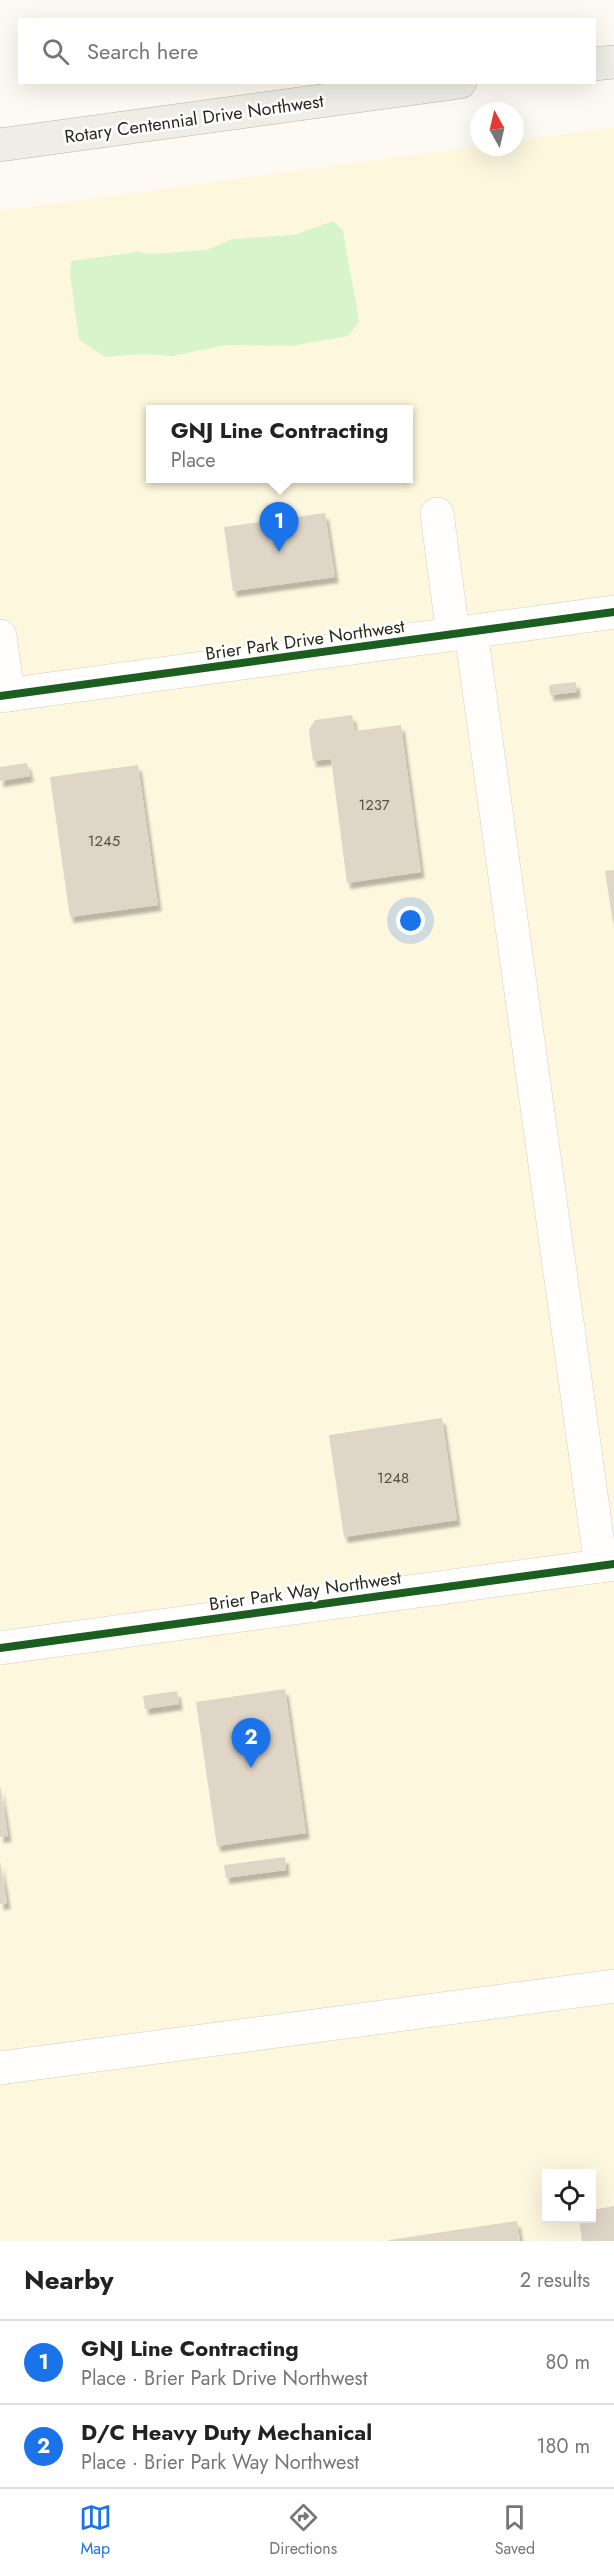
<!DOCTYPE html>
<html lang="en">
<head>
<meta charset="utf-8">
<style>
  body { margin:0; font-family:Jost,sans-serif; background:#f2f2f2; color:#222 }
  .controls { position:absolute; right:18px; bottom:18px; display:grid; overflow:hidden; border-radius:0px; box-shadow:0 6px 24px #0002 }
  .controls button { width:54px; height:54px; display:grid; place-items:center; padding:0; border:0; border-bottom:2px solid #e0e0e0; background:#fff; color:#222; font:30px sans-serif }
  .compass { position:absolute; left:470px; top:102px; width:54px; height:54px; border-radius:50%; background:#fff; box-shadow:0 6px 24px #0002; rotate:352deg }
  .you { position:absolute; left:411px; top:921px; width:21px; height:21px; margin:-15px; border:4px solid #fff; border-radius:50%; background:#1a73e8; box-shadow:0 0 0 9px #1a73e833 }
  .badge { display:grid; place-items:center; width:39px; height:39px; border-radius:50%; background:#1a73e8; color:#fff; font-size:20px; font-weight:700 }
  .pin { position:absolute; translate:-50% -50px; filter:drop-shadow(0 2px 3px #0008) }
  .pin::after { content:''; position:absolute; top:32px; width:21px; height:18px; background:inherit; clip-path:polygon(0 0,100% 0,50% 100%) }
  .popup { position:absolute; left:146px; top:405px; width:267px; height:78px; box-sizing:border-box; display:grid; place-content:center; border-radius:0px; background:#fff; filter:drop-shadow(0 2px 4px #0005); font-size:20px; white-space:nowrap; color:#767676 }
  .popup b { font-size:22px; color:#222 }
  .popup::after { content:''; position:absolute; left:50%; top:100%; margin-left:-12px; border:12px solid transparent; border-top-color:#fff }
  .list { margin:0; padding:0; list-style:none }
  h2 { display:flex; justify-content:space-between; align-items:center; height:78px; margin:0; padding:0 24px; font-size:26px }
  h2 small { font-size:20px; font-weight:400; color:#767676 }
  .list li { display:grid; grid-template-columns:39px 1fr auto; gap:18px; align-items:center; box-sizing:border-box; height:84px; padding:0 24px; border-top:2px solid #e0e0e0 }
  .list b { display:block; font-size:22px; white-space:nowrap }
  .list p { margin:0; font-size:20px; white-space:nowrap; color:#767676 }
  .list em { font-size:20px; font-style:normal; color:#767676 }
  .icon { flex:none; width:33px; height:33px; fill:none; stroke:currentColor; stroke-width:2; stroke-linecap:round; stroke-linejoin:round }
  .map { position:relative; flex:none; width:614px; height:2241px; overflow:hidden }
  .search { position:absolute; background:#fff; box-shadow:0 6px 24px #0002; left:18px; right:18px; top:18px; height:66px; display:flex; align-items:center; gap:15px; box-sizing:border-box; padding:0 21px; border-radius:0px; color:#767676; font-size:22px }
  .sheet { height:246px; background:#fff }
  nav { display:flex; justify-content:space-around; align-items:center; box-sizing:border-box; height:84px; border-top:2px solid #e0e0e0; background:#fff; font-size:16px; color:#767676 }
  nav a { display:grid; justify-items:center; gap:3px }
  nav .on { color:#1a73e8 }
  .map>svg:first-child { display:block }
  .built { fill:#fdf7de; fill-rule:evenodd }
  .water { fill:#d8f4cc }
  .building { fill:#dfd6c8; filter:url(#shadow) }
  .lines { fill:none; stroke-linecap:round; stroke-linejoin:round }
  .minor-casing { stroke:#d2d0c6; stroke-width:34 }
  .major-casing { stroke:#b6b6a7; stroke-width:34 }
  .minor { stroke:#fffefd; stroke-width:33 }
  .major { stroke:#eeeee7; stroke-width:33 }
  .cycleway-casing { stroke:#fff; stroke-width:11 }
  .cycleway { stroke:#1b5e20; stroke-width:8 }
  .labels { text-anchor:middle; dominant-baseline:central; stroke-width:5; stroke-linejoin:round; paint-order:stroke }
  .number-label { font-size:15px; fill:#575346 }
  .street-label { font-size:18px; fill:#2a271b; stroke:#fff }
</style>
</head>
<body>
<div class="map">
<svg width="614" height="2241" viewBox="0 0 614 2241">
  <defs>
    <filter id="shadow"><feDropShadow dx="3.5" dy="6" stdDeviation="1.5" flood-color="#0004"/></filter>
  </defs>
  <rect width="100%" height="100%" fill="#fcfaf2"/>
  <!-- built -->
  <path class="built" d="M614 127V2241H0V211L479 146 515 147V141ZM150 410H408V478H150ZM546 2174H592V2218H546Z"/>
  <!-- water -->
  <path class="water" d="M333 221 343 230C347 261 355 290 359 322L348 336 292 346 225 345 173 356 143 354 105 357 79 340 70 273 71 261 137 252 153 254 207 250 232 239 294 235Z"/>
  <!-- building -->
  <g class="building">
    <path d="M325 513 335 577 233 591 224 527Z"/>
    <path d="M576 682 577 692 550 695 549 685Z"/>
    <path d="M352 715 355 731 401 725 421 872 347 883 331 759 313 761 309 730 315 720Z"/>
    <path d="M27 763 30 776 0 781V767Z"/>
    <path d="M138 765 158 905 70 917 50 777Z"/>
    <path d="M614 870V923H613L605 871Z"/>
    <path d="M442 1418 457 1520 344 1537 329 1435Z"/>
    <path d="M285 1689 306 1833 217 1846 196 1702Z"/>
    <path d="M177 1691 179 1704 145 1709 143 1696Z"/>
    <path d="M0 1785 8 1836 0 1837Z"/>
    <path d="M285 1857 286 1870 226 1878 224 1865Z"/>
    <path d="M0 1861 7 1903 0 1904Z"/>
    <path d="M614 2206V2241H582L579 2218H592V2210Z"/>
    <path d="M517 2221 520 2241H389V2240Z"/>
  </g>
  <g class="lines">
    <defs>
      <g id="minor">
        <path d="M437 514 453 634"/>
        <path d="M471 632 601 1566"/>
        <path d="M0 636 8 695"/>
        <path d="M0 696 614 612"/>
        <path d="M0 1648 614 1564"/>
        <path d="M0 2068 614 1986"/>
      </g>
      <g id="major">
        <path d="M594 64 614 62"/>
        <path d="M0 145 460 82"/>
      </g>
    </defs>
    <!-- minor casing -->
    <use href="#minor" class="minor-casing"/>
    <!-- major casing -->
    <use href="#major" class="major-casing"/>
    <!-- minor -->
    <use href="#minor" class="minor"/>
    <!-- major -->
    <use href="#major" class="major"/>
    <defs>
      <g id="cycleway">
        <path d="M0 696 614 612"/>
        <path d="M0 1648 614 1564"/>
      </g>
    </defs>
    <!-- cycleway casing -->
    <use href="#cycleway" class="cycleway-casing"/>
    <!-- cycleway -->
    <use href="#cycleway" class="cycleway"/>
  </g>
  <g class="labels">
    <!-- number labels -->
    <g class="number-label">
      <text x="374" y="805">1237</text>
      <text x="104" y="841">1245</text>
      <text x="393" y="1478">1248</text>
    </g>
    <!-- street labels -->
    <g class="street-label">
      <text transform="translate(194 119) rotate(-8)">Rotary Centennial Drive Northwest</text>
      <text transform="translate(305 640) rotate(-8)">Brier Park Drive Northwest</text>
      <text transform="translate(305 1591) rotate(-8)">Brier Park Way Northwest</text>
    </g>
  </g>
</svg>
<div class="controls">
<button><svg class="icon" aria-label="locate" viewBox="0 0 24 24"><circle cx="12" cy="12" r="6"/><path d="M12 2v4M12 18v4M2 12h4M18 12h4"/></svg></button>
</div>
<svg class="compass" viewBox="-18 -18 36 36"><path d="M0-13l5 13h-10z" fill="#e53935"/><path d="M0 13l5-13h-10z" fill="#767676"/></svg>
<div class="you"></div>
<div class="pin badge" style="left:279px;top:552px">1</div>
<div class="popup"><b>GNJ Line Contracting</b>Place</div>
<div class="pin badge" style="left:251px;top:1768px">2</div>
<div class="search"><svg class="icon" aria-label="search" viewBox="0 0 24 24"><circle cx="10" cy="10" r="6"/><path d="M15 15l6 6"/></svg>Search here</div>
</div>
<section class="sheet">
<h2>Nearby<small>2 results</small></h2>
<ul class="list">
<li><span class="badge">1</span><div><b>GNJ Line Contracting</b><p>Place · Brier Park Drive Northwest</p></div><em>80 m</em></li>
<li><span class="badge">2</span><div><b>D/C Heavy Duty Mechanical</b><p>Place · Brier Park Way Northwest</p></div><em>180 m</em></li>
</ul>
</section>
<nav>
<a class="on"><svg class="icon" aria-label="map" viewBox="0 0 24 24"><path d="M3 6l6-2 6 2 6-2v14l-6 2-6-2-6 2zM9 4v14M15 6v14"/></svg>Map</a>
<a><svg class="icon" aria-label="directions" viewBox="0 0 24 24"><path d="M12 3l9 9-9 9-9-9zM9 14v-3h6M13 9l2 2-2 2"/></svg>Directions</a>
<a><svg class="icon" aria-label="saved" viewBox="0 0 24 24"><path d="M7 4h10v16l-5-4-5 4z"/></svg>Saved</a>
</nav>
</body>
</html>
